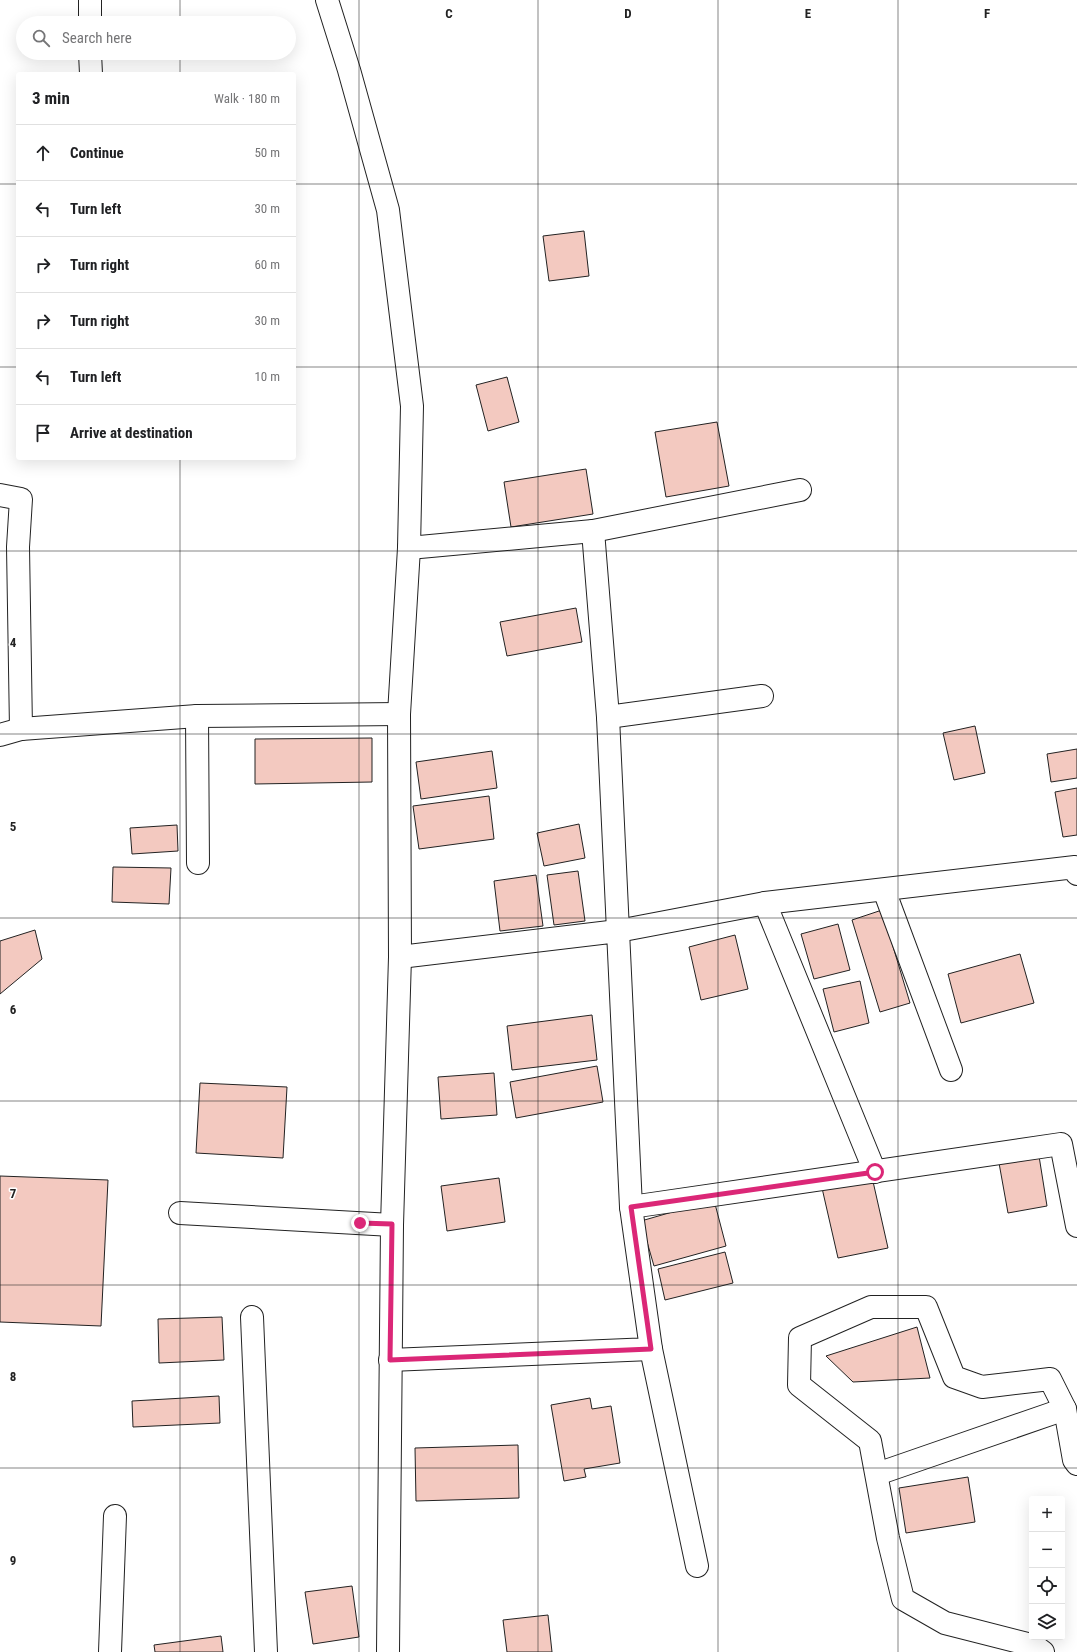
<!DOCTYPE html>
<html lang="en">
<head>
<meta charset="utf-8">
<style>
  body { margin:0; font-family:"Roboto Condensed",sans-serif; background:#f6f6f6; color:#202124 }
  .controls { position:absolute; right:12px; bottom:12px; display:grid; overflow:hidden; border-radius:4px; box-shadow:0 4px 16px #0002 }
  .controls button { width:36px; height:36px; display:grid; place-items:center; padding:0; border:0; border-bottom:1px solid #e0e0e0; background:#fff; color:#202124; font:20px sans-serif }
  .stop { position:absolute; width:12px; height:12px; margin:-9px; border:3px solid #db2777; border-radius:50%; background:#fff }
  .stop.end { background:#db2777; border-color:#fff; box-shadow:0 1px 4px #0008 }
  .list { margin:0; padding:0; list-style:none }
  h2 { display:flex; justify-content:space-between; align-items:center; height:52px; margin:0; padding:0 16px; font-size:17px }
  h2 small { font-size:13px; font-weight:400; color:#757577 }
  .list li { display:grid; grid-template-columns:26px 1fr auto; gap:12px; align-items:center; box-sizing:border-box; height:56px; padding:0 16px; border-top:1px solid #e0e0e0 }
  .list b { display:block; font-size:15px; white-space:nowrap }
  .list em { font-size:13px; font-style:normal; color:#757577 }
  .icon { flex:none; width:22px; height:22px; fill:none; stroke:currentColor; stroke-width:2; stroke-linecap:round; stroke-linejoin:round }
  .map { position:relative; flex:none; width:1077px; height:1652px; overflow:hidden }
  .search { position:absolute; background:#fff; box-shadow:0 4px 16px #0002; left:16px; top:16px; width:280px; height:44px; display:flex; align-items:center; gap:10px; box-sizing:border-box; padding:0 14px; border-radius:22px; color:#757577; font-size:15px }
  .panel { position:absolute; background:#fff; box-shadow:0 4px 16px #0002; left:16px; top:72px; width:280px; height:388px; border-radius:4px }
  .map>svg:first-child { display:block }
  .building { fill:#f3c9c0; stroke:#222 }
  .lines { fill:none; stroke-linecap:round; stroke-linejoin:round }
  .minor-casing { stroke:#222; stroke-width:24 }
  .minor { stroke:#fff; stroke-width:22 }
  .route { stroke:#db2777; stroke-width:5 }
  .grid { fill:none; stroke:#222; stroke-width:1; stroke-opacity:0.55 }
  .grid-label { font-size:13px; text-anchor:middle; font-weight:bold; fill:#222; stroke:#fff; stroke-width:3; stroke-linejoin:round; paint-order:stroke }
</style>
</head>
<body>
<div class="map">
<svg width="1077" height="1652" viewBox="0 0 1077 1652">
  <rect width="100%" height="100%" fill="#fff"/>
  <!-- building -->
  <g class="building">
    <path d="M584 231 589 276 549 281 543 236Z"/>
    <path d="M507 377 519 422 488 431 476 385Z"/>
    <path d="M717 422 729 486 666 497 655 432Z"/>
    <path d="M586 469 593 514 511 527 504 482Z"/>
    <path d="M576 608 582 642 507 656 500 622Z"/>
    <path d="M975 726 985 773 954 780 943 733Z"/>
    <path d="M372 738V782L255 784V739Z"/>
    <path d="M1077 749V778L1051 782 1047 754Z"/>
    <path d="M492 751 497 788 421 799 416 762Z"/>
    <path d="M1077 788V835L1063 837 1055 792Z"/>
    <path d="M489 796 494 839 419 849 413 806Z"/>
    <path d="M579 824 585 858 544 866 537 833Z"/>
    <path d="M177 825 178 851 132 854 130 828Z"/>
    <path d="M113 867 171 868 169 904 112 902Z"/>
    <path d="M578 871 585 921 554 925 547 875Z"/>
    <path d="M536 875 543 926 500 931 494 881Z"/>
    <path d="M882 910 910 1003 880 1012 852 920Z"/>
    <path d="M838 924 850 970 814 979 801 934Z"/>
    <path d="M35 930 42 959 0 994V941Z"/>
    <path d="M735 935 748 989 701 1000 689 947Z"/>
    <path d="M1020 954 1034 1003 961 1023 948 974Z"/>
    <path d="M860 981 869 1023 834 1032 823 989Z"/>
    <path d="M592 1015 597 1060 512 1070 507 1026Z"/>
    <path d="M597 1066 603 1102 516 1118 510 1082Z"/>
    <path d="M494 1073 497 1115 441 1119 438 1077Z"/>
    <path d="M200 1083 287 1087 283 1158 196 1153Z"/>
    <path d="M1039 1156 1047 1206 1008 1213 999 1163Z"/>
    <path d="M0 1176 108 1180 101 1326 0 1322Z"/>
    <path d="M872 1177 888 1248 838 1258 822 1188Z"/>
    <path d="M499 1178 505 1222 447 1231 441 1186Z"/>
    <path d="M714 1200 726 1246 654 1266 641 1221Z"/>
    <path d="M725 1252 733 1283 665 1300 658 1269Z"/>
    <path d="M222 1317 224 1360 159 1363 158 1319Z"/>
    <path d="M917 1327 930 1378 853 1382 826 1356Z"/>
    <path d="M219 1396 220 1423 133 1427 132 1401Z"/>
    <path d="M590 1398 592 1409 611 1406 620 1463 584 1469 586 1477 564 1481 551 1405Z"/>
    <path d="M518 1445 519 1498 416 1501 415 1448Z"/>
    <path d="M968 1477 975 1522 906 1533 899 1488Z"/>
    <path d="M352 1586 359 1637 313 1644 305 1592Z"/>
    <path d="M548 1615 552 1652H507L503 1620Z"/>
    <path d="M221 1636 223 1652H155L154 1645Z"/>
  </g>
  <g class="lines">
    <defs>
      <g id="minor">
        <path d="M90 0V23"/>
        <path d="M327 0 349 70 388 210 412 406 409 548 399 714 400 957 392 1225 388 1652"/>
        <path d="M90 53 91 74"/>
        <path d="M0 495 21 499 18 547 21 729"/>
        <path d="M593 531 608 717 618 931 765 903 1075 867 1077 874"/>
        <path d="M409 548 593 531 800 490"/>
        <path d="M197 716 198 863"/>
        <path d="M608 717 762 696"/>
        <path d="M0 735 21 729 197 716 399 714"/>
        <path d="M884 890 951 1070"/>
        <path d="M765 903 875 1172"/>
        <path d="M631 1207 1061 1144 1077 1226"/>
        <path d="M180 1213 392 1225"/>
        <path d="M252 1317 266 1652"/>
        <path d="M651 1349 697 1566"/>
        <path d="M390 1360 651 1349 631 1207 618 931 400 957"/>
        <path d="M877 1474 1065 1409"/>
        <path d="M110 1652 115 1516"/>
        <path d="M1043 1652 1035 1646 945 1623 903 1599 888 1538 870 1441 799 1385 800 1338 871 1307H926L954 1377 982 1387 1050 1379 1065 1409 1074 1460 1077 1464"/>
      </g>
    </defs>
    <!-- minor casing -->
    <use href="#minor" class="minor-casing"/>
    <!-- minor -->
    <use href="#minor" class="minor"/>
  </g>
  <g class="lines">
    <!-- route -->
    <path class="route" d="M360 1223 392 1224 390 1360 651 1349 631 1207 875 1172"/>
  </g>
  <!-- grid -->
  <path class="grid" d="M180 0V23M359 0V1652M538 0V1652M718 0V1652M898 0V1652M180 53V74M0 184H18M294 184H1077M0 367H18M294 367H1077M180 458V1652M0 551H1077M0 734H1077M0 918H1077M0 1101H1077M0 1285H1077M0 1468H1077"/>
  <g class="grid-label">
    <text x="449" y="18">C</text>
    <text x="628" y="18">D</text>
    <text x="808" y="18">E</text>
    <text x="987" y="18">F</text>
    <text x="13" y="647">4</text>
    <text x="13" y="831">5</text>
    <text x="13" y="1014">6</text>
    <text x="13" y="1198">7</text>
    <text x="13" y="1381">8</text>
    <text x="13" y="1565">9</text>
  </g>
</svg>
<div class="controls">
<button>+</button>
<button>−</button>
<button><svg class="icon" aria-label="locate" viewBox="0 0 24 24"><circle cx="12" cy="12" r="6"/><path d="M12 2v4M12 18v4M2 12h4M18 12h4"/></svg></button>
<button><svg class="icon" aria-label="layers" viewBox="0 0 24 24"><path d="M12 4l9 5-9 5-9-5zM3 14l9 5 9-5"/></svg></button>
</div>
<div class="stop" style="left:875px;top:1172px"></div>
<div class="stop end" style="left:360px;top:1223px"></div>
<div class="search"><svg class="icon" aria-label="search" viewBox="0 0 24 24"><circle cx="10" cy="10" r="6"/><path d="M15 15l6 6"/></svg>Search here</div>
<section class="panel">
<h2>3 min<small>Walk · 180 m</small></h2>
<ul class="list">
<li><svg class="icon" aria-label="ahead" viewBox="0 0 24 24"><path d="M12 20V5M6 11l6-6 6 6"/></svg><div><b>Continue</b></div><em>50 m</em></li>
<li><svg class="icon" aria-label="left" viewBox="0 0 24 24"><path d="M17 20v-9H6M10 6l-5 5 5 5"/></svg><div><b>Turn left</b></div><em>30 m</em></li>
<li><svg class="icon" aria-label="right" viewBox="0 0 24 24"><path d="M7 20v-9h11M14 6l5 5-5 5"/></svg><div><b>Turn right</b></div><em>60 m</em></li>
<li><svg class="icon" aria-label="right" viewBox="0 0 24 24"><path d="M7 20v-9h11M14 6l5 5-5 5"/></svg><div><b>Turn right</b></div><em>30 m</em></li>
<li><svg class="icon" aria-label="left" viewBox="0 0 24 24"><path d="M17 20v-9H6M10 6l-5 5 5 5"/></svg><div><b>Turn left</b></div><em>10 m</em></li>
<li><svg class="icon" aria-label="arrive" viewBox="0 0 24 24"><path d="M6 21V4h12l-3 4 3 4H6"/></svg><div><b>Arrive at destination</b></div></li>
</ul>
</section>
</div>
</body>
</html>
